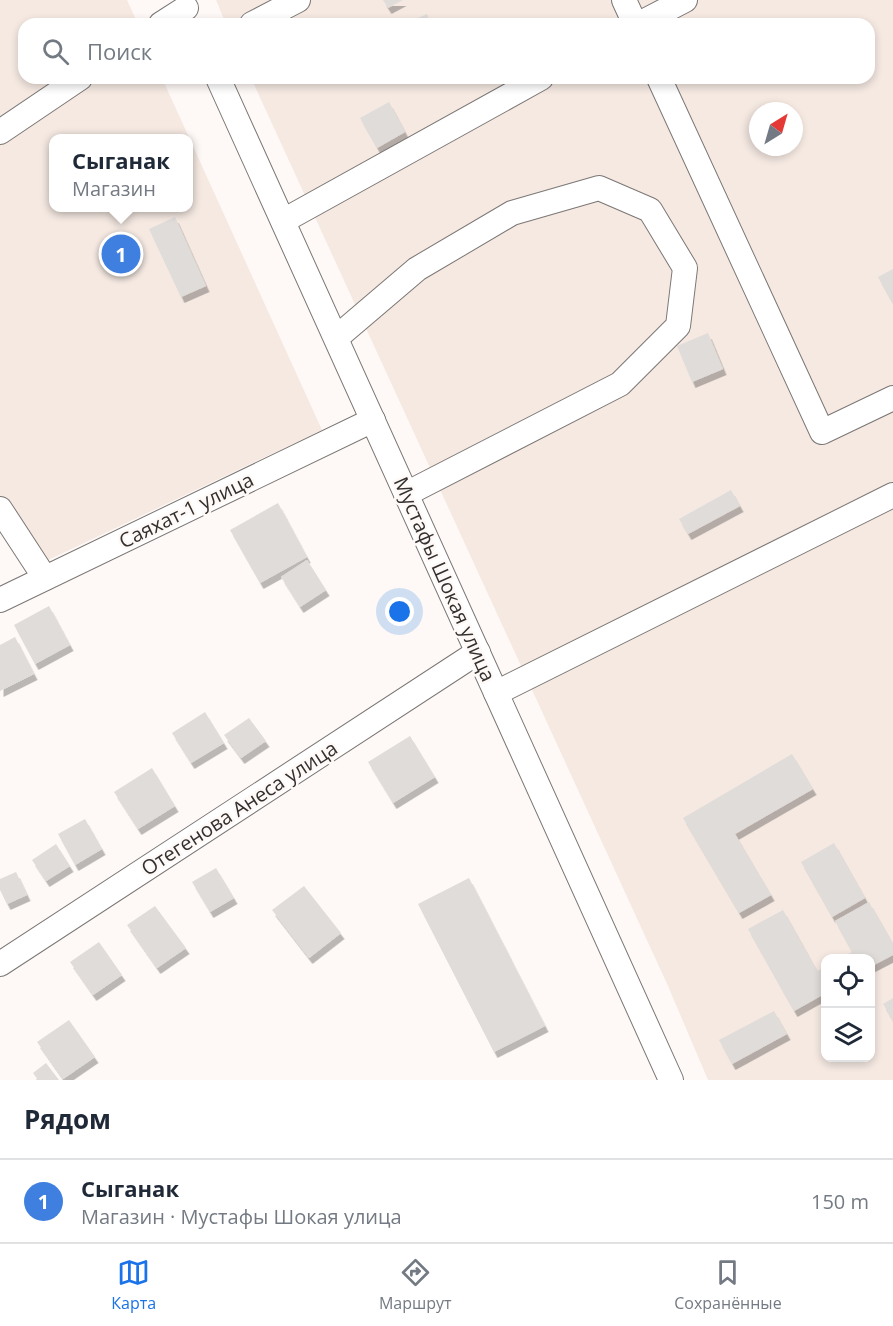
<!DOCTYPE html>
<html lang="ru">
<head>
<meta charset="utf-8">
<style>
  body { margin:0; font-family:"Open Sans",sans-serif; background:#f2f2f3; color:#1f2937 }
  .controls { position:absolute; right:18px; bottom:18px; display:grid; overflow:hidden; border-radius:12px; box-shadow:0 3px 9px #0003 }
  .controls button { width:54px; height:54px; display:grid; place-items:center; padding:0; border:0; border-bottom:2px solid #e0e1e3; background:#fff; color:#1f2937; font:30px sans-serif }
  .compass { position:absolute; left:749px; top:102px; width:54px; height:54px; border-radius:50%; background:#fff; box-shadow:0 3px 9px #0003; rotate:37deg }
  .you { position:absolute; left:400px; top:612px; width:21px; height:21px; margin:-15px; border:4px solid #fff; border-radius:50%; background:#1a73e8; box-shadow:0 0 0 9px #1a73e833 }
  .badge { display:grid; place-items:center; width:39px; height:39px; border-radius:50%; background:#1a73e8; color:#fff; font-size:20px; font-weight:700 }
  .pin { position:absolute; translate:-50% -50%; border:3px solid #fff; box-shadow:0 2px 6px #0006 }
  .popup { position:absolute; left:49px; top:134px; width:144px; height:78px; box-sizing:border-box; display:grid; place-content:center; border-radius:12px; background:#fff; filter:drop-shadow(0 2px 4px #0005); font-size:20px; white-space:nowrap; color:#747a83 }
  .popup b { font-size:22px; color:#1f2937 }
  .popup::after { content:''; position:absolute; left:50%; top:100%; margin-left:-12px; border:12px solid transparent; border-top-color:#fff }
  .list { margin:0; padding:0; list-style:none }
  h2 { display:flex; justify-content:space-between; align-items:center; height:78px; margin:0; padding:0 24px; font-size:26px }
  h2 small { font-size:20px; font-weight:400; color:#747a83 }
  .list li { display:grid; grid-template-columns:39px 1fr auto; gap:18px; align-items:center; box-sizing:border-box; height:84px; padding:0 24px; border-top:2px solid #e0e1e3 }
  .list b { display:block; font-size:22px; white-space:nowrap }
  .list p { margin:0; font-size:20px; white-space:nowrap; color:#747a83 }
  .list em { font-size:20px; font-style:normal; color:#747a83 }
  .icon { flex:none; width:33px; height:33px; fill:none; stroke:currentColor; stroke-width:2; stroke-linecap:round; stroke-linejoin:round }
  .map { position:relative; flex:none; width:893px; height:1080px; overflow:hidden }
  .search { position:absolute; background:#fff; box-shadow:0 3px 9px #0003; left:18px; right:18px; top:18px; height:66px; display:flex; align-items:center; gap:15px; box-sizing:border-box; padding:0 21px; border-radius:18px; color:#747a83; font-size:22px }
  .sheet { height:162px; background:#fff }
  nav { display:flex; justify-content:space-around; align-items:center; box-sizing:border-box; height:84px; border-top:2px solid #e0e1e3; background:#fff; font-size:16px; color:#747a83 }
  nav a { display:grid; justify-items:center; gap:3px }
  nav .on { color:#1a73e8 }
  .map>svg:first-child { display:block }
  .built { fill:#f5e9e2; fill-rule:evenodd }
  .building { fill:#e0dcd9; filter:url(#shadow) }
  .lines { fill:none; stroke-linecap:round; stroke-linejoin:round }
  .minor-casing { stroke:#7b7775; stroke-width:26 }
  .minor { stroke:#fff; stroke-width:24 }
  .labels { text-anchor:middle; dominant-baseline:central; stroke-width:5; stroke-linejoin:round; paint-order:stroke }
  .street-label { font-size:20px; fill:#323130; stroke:#fef9f6 }
</style>
</head>
<body>
<div class="map">
<svg width="893" height="1080" viewBox="0 0 893 1080">
  <defs>
    <filter id="shadow"><feDropShadow dx="3.5" dy="6" stdDeviation="0" flood-color="#0004"/></filter>
  </defs>
  <rect width="100%" height="100%" fill="#fef9f6"/>
  <!-- built -->
  <g class="built">
    <path d="M0 0H127L138 24H24V78H162L322 430 44 562 0 495ZM54 138H189V208H54Z"/>
    <path d="M216 0H893V1080H708L668 986 251 78H869V24H226ZM758 111H794V147H758ZM826 958H870V1058H826Z"/>
  </g>
  <!-- building -->
  <g class="building">
    <path d="M383 0H403L388 8Z"/>
    <path d="M427 14 431 24H404Z"/>
    <path d="M389 102 405 132 377 148 360 118Z"/>
    <path d="M175 217 206 286 181 297 149 229Z"/>
    <path d="M893 269V304L878 277Z"/>
    <path d="M708 333 723 369 692 382 677 346Z"/>
    <path d="M731 490 740 506 688 534 679 519Z"/>
    <path d="M278 503 307 557 260 583 230 530Z"/>
    <path d="M307 560 326 590 300 607 281 577Z"/>
    <path d="M49 606 70 645 35 664 14 625Z"/>
    <path d="M15 637 34 674 0 691V645Z"/>
    <path d="M205 712 224 743 191 763 172 733Z"/>
    <path d="M249 718 266 741 241 758 224 735Z"/>
    <path d="M410 736 435 777 393 803 368 762Z"/>
    <path d="M792 754 813 789 735 834 771 895 739 913 683 818Z"/>
    <path d="M152 768 175 806 138 829 114 792Z"/>
    <path d="M85 819 102 849 75 865 58 834Z"/>
    <path d="M834 843 865 898 832 917 801 862Z"/>
    <path d="M56 844 70 866 46 881 32 860Z"/>
    <path d="M216 868 234 898 210 912 192 882Z"/>
    <path d="M16 872 27 895 7 904 0 890V879Z"/>
    <path d="M469 878 545 1026 494 1052 418 904Z"/>
    <path d="M304 886 341 933 309 958 272 910Z"/>
    <path d="M869 902 893 944V955L870 967V958H840L852 952 835 921Z"/>
    <path d="M155 906 186 948 157 968 127 925Z"/>
    <path d="M783 910 817 971 826 967V993L794 1011 748 929Z"/>
    <path d="M99 942 122 975 93 995 70 962Z"/>
    <path d="M893 998V1021L883 1004Z"/>
    <path d="M774 1011 787 1034 732 1064 719 1040Z"/>
    <path d="M69 1020 95 1057 63 1079 37 1042Z"/>
    <path d="M46 1063 59 1080H38L33 1073Z"/>
  </g>
  <g class="lines">
    <defs>
      <g id="minor">
        <path d="M624 0 635 24"/>
        <path d="M161 24 186 8"/>
        <path d="M252 24 298 0"/>
        <path d="M639 24 685 0"/>
        <path d="M218 78 671 1080"/>
        <path d="M659 78 822 432 893 398"/>
        <path d="M0 132 80 78"/>
        <path d="M283 221 541 78"/>
        <path d="M336 338 417 269 512 213 599 188 650 210 685 268 678 326 620 384 406 494"/>
        <path d="M0 509 45 578"/>
        <path d="M0 600 373 420"/>
        <path d="M496 693 893 495"/>
        <path d="M0 964 478 652"/>
      </g>
    </defs>
    <!-- minor casing -->
    <use href="#minor" class="minor-casing"/>
    <!-- minor -->
    <use href="#minor" class="minor"/>
  </g>
  <g class="labels">
    <!-- street labels -->
    <g class="street-label">
      <text transform="translate(186 510) rotate(-26)">Саяхат-1 улица</text>
      <text transform="translate(445 579) rotate(66)">Мустафы Шокая улица</text>
      <text transform="translate(239 808) rotate(-33)">Отегенова Анеса улица</text>
    </g>
  </g>
</svg>
<div class="controls">
<button><svg class="icon" aria-label="locate" viewBox="0 0 24 24"><circle cx="12" cy="12" r="6"/><path d="M12 2v4M12 18v4M2 12h4M18 12h4"/></svg></button>
<button><svg class="icon" aria-label="layers" viewBox="0 0 24 24"><path d="M12 4l9 5-9 5-9-5zM3 14l9 5 9-5"/></svg></button>
</div>
<svg class="compass" viewBox="-18 -18 36 36"><path d="M0-13l5 13h-10z" fill="#e53935"/><path d="M0 13l5-13h-10z" fill="#747a83"/></svg>
<div class="you"></div>
<div class="pin badge" style="left:121px;top:254px;background:#3f7fe0">1</div>
<div class="popup"><b>Сыганак</b>Магазин</div>
<div class="search"><svg class="icon" aria-label="search" viewBox="0 0 24 24"><circle cx="10" cy="10" r="6"/><path d="M15 15l6 6"/></svg>Поиск</div>
</div>
<section class="sheet">
<h2>Рядом<small></small></h2>
<ul class="list">
<li><span class="badge" style="background:#3f7fe0">1</span><div><b>Сыганак</b><p>Магазин · Мустафы Шокая улица</p></div><em>150 m</em></li>
</ul>
</section>
<nav>
<a class="on"><svg class="icon" aria-label="map" viewBox="0 0 24 24"><path d="M3 6l6-2 6 2 6-2v14l-6 2-6-2-6 2zM9 4v14M15 6v14"/></svg>Карта</a>
<a><svg class="icon" aria-label="directions" viewBox="0 0 24 24"><path d="M12 3l9 9-9 9-9-9zM9 14v-3h6M13 9l2 2-2 2"/></svg>Маршрут</a>
<a><svg class="icon" aria-label="saved" viewBox="0 0 24 24"><path d="M7 4h10v16l-5-4-5 4z"/></svg>Сохранённые</a>
</nav>
</body>
</html>
